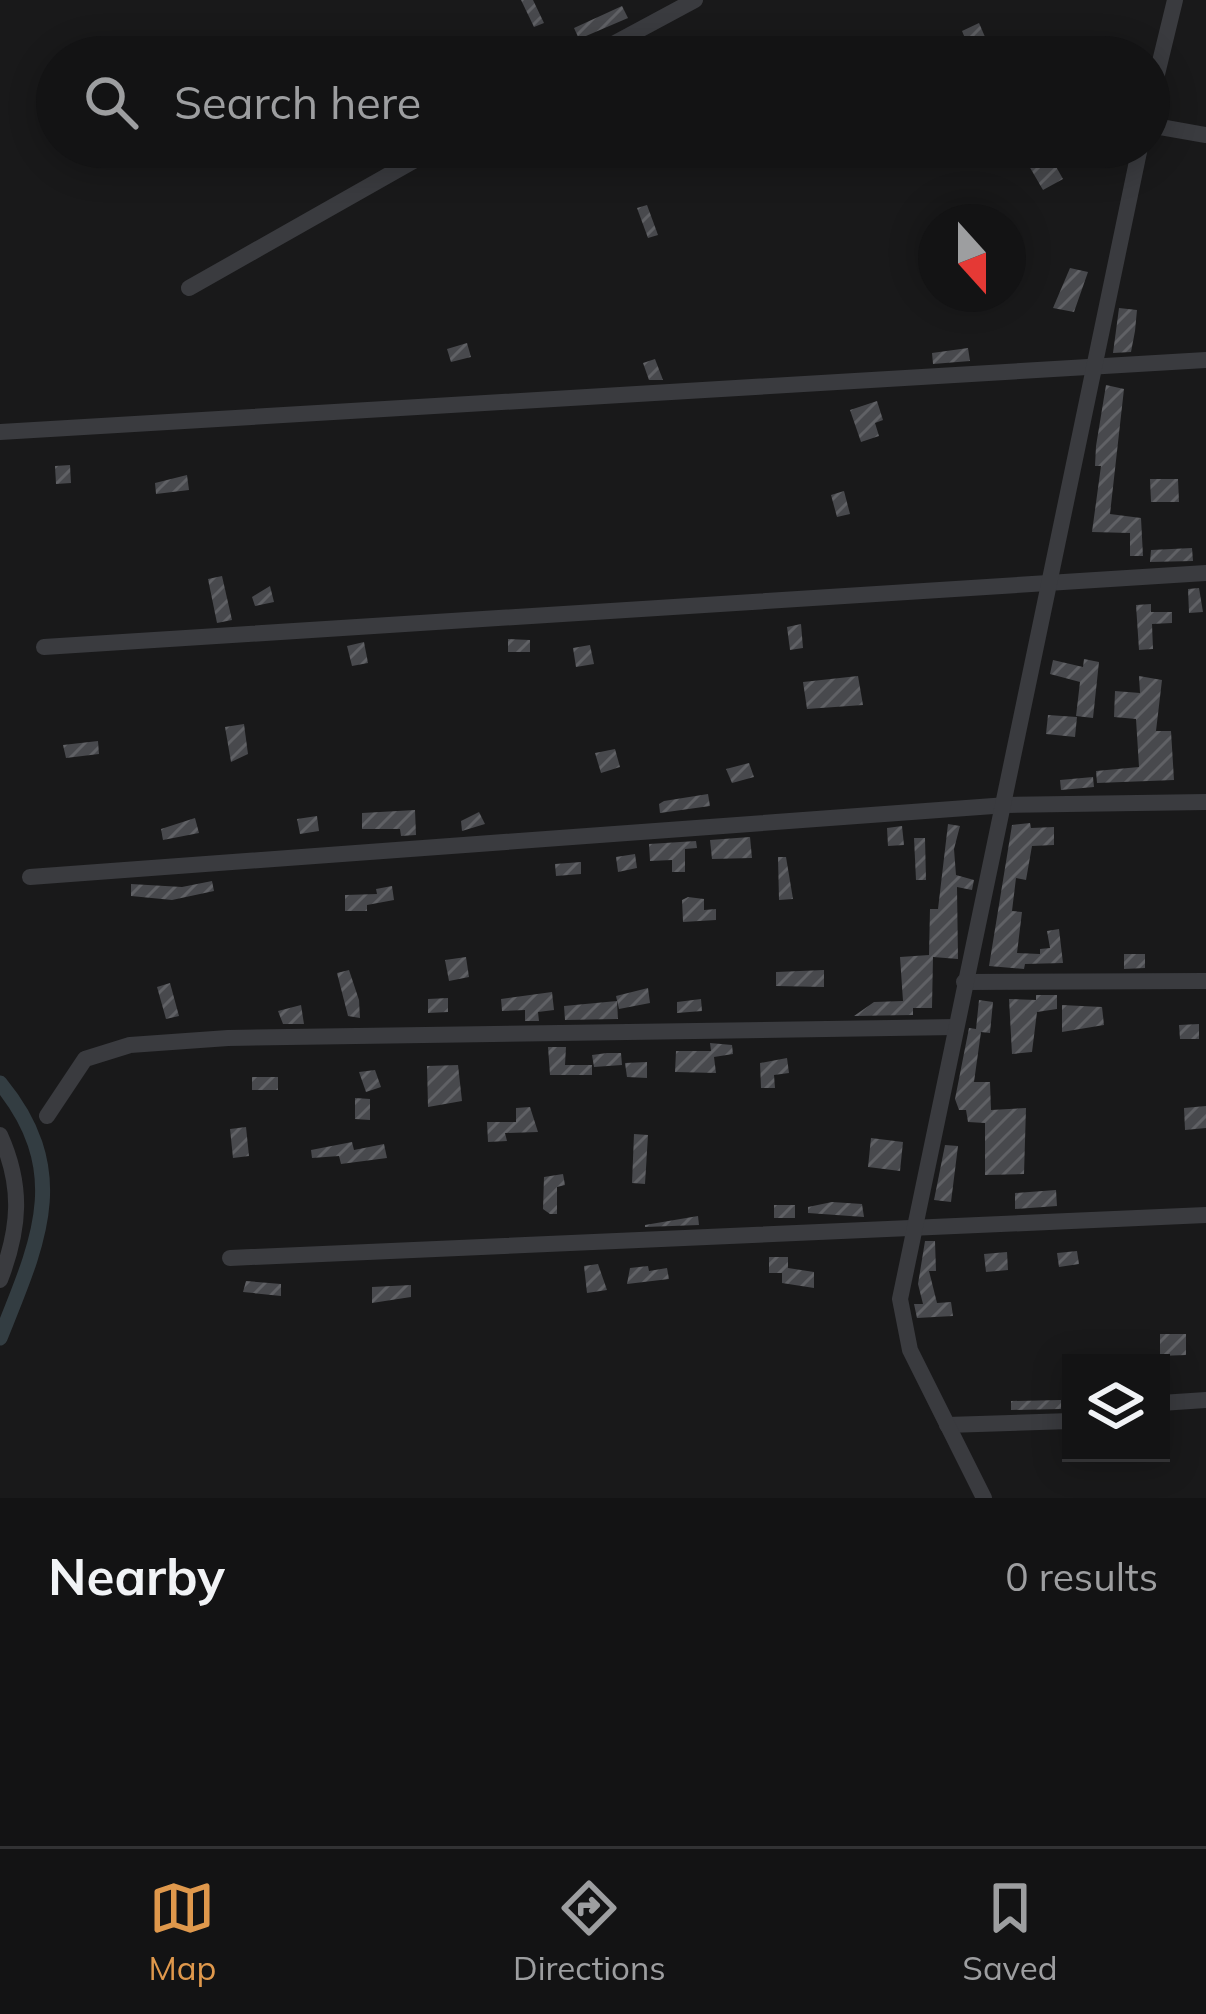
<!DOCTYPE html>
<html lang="en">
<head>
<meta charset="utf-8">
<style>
  body { margin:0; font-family:Mulish,sans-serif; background:#202022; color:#f1f3f6 }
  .controls { position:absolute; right:36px; bottom:36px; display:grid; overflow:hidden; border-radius:0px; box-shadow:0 6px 30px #0003 }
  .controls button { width:108px; height:108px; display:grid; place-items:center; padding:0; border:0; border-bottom:3px solid #323234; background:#131314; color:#f1f3f6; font:60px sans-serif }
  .compass { position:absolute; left:918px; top:204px; width:108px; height:108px; border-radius:50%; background:#131314; box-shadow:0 6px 30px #0003; rotate:159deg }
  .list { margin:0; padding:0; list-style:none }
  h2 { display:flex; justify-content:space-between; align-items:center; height:156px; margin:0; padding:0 48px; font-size:51px }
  h2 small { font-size:39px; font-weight:400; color:#9d9ea0 }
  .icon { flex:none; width:66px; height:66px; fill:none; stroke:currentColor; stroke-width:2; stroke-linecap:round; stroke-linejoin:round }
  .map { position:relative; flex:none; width:1206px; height:1498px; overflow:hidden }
  .search { position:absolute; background:#131314; box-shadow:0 6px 30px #0003; left:36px; right:36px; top:36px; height:132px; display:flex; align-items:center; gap:30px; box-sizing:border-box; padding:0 42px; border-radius:66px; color:#9d9ea0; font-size:45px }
  .sheet { height:348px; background:#131314 }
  nav { display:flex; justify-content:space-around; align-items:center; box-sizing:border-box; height:168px; border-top:3px solid #323234; background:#131314; font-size:33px; color:#9d9ea0 }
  nav a { display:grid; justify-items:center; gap:6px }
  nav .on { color:#df984c }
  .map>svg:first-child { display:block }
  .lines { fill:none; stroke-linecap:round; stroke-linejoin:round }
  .canal { stroke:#333d42; stroke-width:15 }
  .building { fill:url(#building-hatch) }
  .minor { stroke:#3a3b3f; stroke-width:16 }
</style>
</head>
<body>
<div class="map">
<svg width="1206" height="1498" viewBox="0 0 1206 1498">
  <defs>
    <pattern id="building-hatch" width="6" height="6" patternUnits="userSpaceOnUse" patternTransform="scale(3)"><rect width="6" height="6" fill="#48494d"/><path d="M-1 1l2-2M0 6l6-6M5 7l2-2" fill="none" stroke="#606165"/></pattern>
  </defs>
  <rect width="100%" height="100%" fill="#19191a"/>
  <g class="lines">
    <!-- canal -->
    <path class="canal" d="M0 1083C73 1172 38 1243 0 1338"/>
  </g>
  <!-- building -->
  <g class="building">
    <path d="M521 0H533L544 23 534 27Z"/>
    <path d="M622 6 628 18 579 39 574 28Z"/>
    <path d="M979 23 992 53 973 57 962 31Z"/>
    <path d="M1018 147H1045L1063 179 1043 190Z"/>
    <path d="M647 205 658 235 648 238 637 208Z"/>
    <path d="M1070 268 1088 272 1074 312 1053 308Z"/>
    <path d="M1119 308 1137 310 1135 331 1131 352 1113 353Z"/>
    <path d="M467 343 471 357 451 362 447 349Z"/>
    <path d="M968 348 970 361 933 364 932 353Z"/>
    <path d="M655 359 663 380H649L643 363Z"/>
    <path d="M1106 385 1124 389 1110 514 1141 518 1143 556H1130V533L1092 532 1101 466H1095L1096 446Z"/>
    <path d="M877 401 883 420 875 423 879 436 861 442 850 410Z"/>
    <path d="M70 465 71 483 56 484 55 466Z"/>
    <path d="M187 475 189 490 156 494 155 483Z"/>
    <path d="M1150 479H1178L1179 502H1151Z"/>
    <path d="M844 491 850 514 837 517 831 495Z"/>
    <path d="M1192 548 1193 561 1150 562 1151 550Z"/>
    <path d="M222 576 232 620 217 623 208 579Z"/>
    <path d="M270 586 274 602 255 606 252 597Z"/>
    <path d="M1199 588 1203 612 1189 613 1188 589Z"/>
    <path d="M1151 604V612H1172V623L1152 624 1153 649 1139 650 1136 605Z"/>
    <path d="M801 624 803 648 790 650 787 627Z"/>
    <path d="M508 639 530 640V652H508Z"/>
    <path d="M364 642 368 663 352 666 347 646Z"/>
    <path d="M590 645 594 664 576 667 573 648Z"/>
    <path d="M1084 659 1099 662 1093 718 1076 716 1080 682 1050 674 1053 660 1083 667Z"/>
    <path d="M858 676 863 705 807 709 803 682Z"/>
    <path d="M1139 676 1162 680 1156 731H1171L1174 780 1097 783 1096 771 1139 767 1136 719 1114 717 1115 691 1140 693Z"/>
    <path d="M1048 715 1077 717 1075 737 1046 734Z"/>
    <path d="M244 724 248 754 231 762 225 727Z"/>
    <path d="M98 741 99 754 66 758 63 745Z"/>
    <path d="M615 749 620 767 601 773 595 753Z"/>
    <path d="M749 763 754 777 732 783 726 769Z"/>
    <path d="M1093 777 1094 787 1061 790 1060 780Z"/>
    <path d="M708 794 710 806 660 813 659 804 664 801Z"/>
    <path d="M415 810 416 835 401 836 400 829H362V813Z"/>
    <path d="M479 812 485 824 462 831 461 821Z"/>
    <path d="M317 816 319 831 300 834 297 819Z"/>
    <path d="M195 818 199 833 163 840 161 829Z"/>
    <path d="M1030 823 1031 828 1054 827V845L1032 846 1026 880 1016 878 1012 911 1022 912 1017 953 1040 954V949L1050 948 1047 931 1059 929 1063 963 1025 964 1024 969 989 966 1012 825Z"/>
    <path d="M948 824 960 826 954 849 956 875 974 880 972 890 957 887 958 959 933 957 932 1008H913V1015L854 1016 874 1002 903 1001 900 957 929 955 930 909H938Z"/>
    <path d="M902 826 904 845 888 846 887 828Z"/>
    <path d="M750 837 752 858 712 859 710 840Z"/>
    <path d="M914 838H925L926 880H916Z"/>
    <path d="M696 841 697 848 685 849V872H672V860L650 861 649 844Z"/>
    <path d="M635 854 637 868 618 872 616 857Z"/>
    <path d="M778 857H786L793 899 779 900Z"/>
    <path d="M581 862V874L556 876 555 864Z"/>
    <path d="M212 881 214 891 172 900 131 896V884L182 887Z"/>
    <path d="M392 886 394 900 367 905V911H345V895L377 894 376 889Z"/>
    <path d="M688 897 704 899V910L716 909V920L683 922 682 900Z"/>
    <path d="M1124 954H1145V968L1124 969Z"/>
    <path d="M466 957 469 977 449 981 445 960Z"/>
    <path d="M349 970 359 1000 360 1018 348 1016 337 973Z"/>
    <path d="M824 970V987L776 986V972Z"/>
    <path d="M170 983 179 1016 166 1019 157 987Z"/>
    <path d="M648 988 650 1003 619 1009 616 996Z"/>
    <path d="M552 992 554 1010 538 1012 539 1021H525V1010L502 1011 501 999Z"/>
    <path d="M1036 995H1057V1009L1037 1012 1032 1052 1012 1054 1009 999 1036 1000Z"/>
    <path d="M448 998V1012L428 1013V999Z"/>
    <path d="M701 999 702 1011 677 1013V1002Z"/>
    <path d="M979 1000 993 1002 990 1033 981 1032 974 1082H990L991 1110 1026 1108 1024 1174 985 1175V1123L968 1122 966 1110H959L955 1099 969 1028 976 1029Z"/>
    <path d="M617 1001 618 1019 565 1020 564 1006Z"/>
    <path d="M301 1005 304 1024H283L278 1011Z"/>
    <path d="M1062 1005 1102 1007 1104 1025 1062 1032Z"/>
    <path d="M1199 1024V1039H1180L1179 1025Z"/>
    <path d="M710 1043 732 1045 733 1054 714 1057 716 1073 675 1072 676 1051H711Z"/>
    <path d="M548 1047H566L565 1065H592V1075H550Z"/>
    <path d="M607 1053H621L622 1065 594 1067 592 1055Z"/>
    <path d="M787 1058 789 1073 774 1075 775 1088H761L760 1063Z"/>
    <path d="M647 1062V1078L627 1077 625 1063Z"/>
    <path d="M458 1065 462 1101 428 1107 427 1066Z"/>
    <path d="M375 1070 381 1087 366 1092 359 1072Z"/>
    <rect x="252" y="1077" width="26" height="13"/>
    <path d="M355 1098 370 1099V1120L355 1119Z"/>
    <path d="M1206 1106V1128L1185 1130 1184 1108Z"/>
    <path d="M530 1107 538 1132 505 1133 507 1141 488 1142 487 1122H516V1108Z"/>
    <path d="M246 1127 249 1156 233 1158 230 1129Z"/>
    <path d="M634 1134 648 1135 645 1184 632 1183Z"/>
    <path d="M871 1138 903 1142 900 1171 868 1167Z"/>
    <path d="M352 1142 354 1150 384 1144 387 1158 341 1164 339 1156 312 1158 311 1150Z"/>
    <path d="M945 1145 958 1146 951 1202 934 1200Z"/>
    <path d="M563 1174 565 1185 557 1187V1214H550L543 1209 544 1177Z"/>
    <path d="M1056 1190 1057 1206 1015 1209V1193Z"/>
    <path d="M832 1202 862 1204 864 1217 808 1213V1207Z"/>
    <rect x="774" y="1205" width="21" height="13"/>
    <path d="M698 1216 699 1225 645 1227V1225Z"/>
    <path d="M925 1241H935L936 1271H929L937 1303 951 1302 953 1316 917 1318 914 1304H923L918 1284Z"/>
    <path d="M1077 1251 1079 1264 1059 1267 1057 1253Z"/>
    <path d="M1007 1252 1008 1270 986 1272 984 1254Z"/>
    <path d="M769 1257H788V1268L814 1272V1288L782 1283V1273H769Z"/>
    <path d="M598 1264 607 1290 587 1293 584 1266Z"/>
    <path d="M648 1266 649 1271 667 1268 669 1279 627 1284 630 1268Z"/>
    <path d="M246 1281 281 1284V1296L243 1292Z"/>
    <path d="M411 1285V1297L372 1303V1287Z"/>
    <path d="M1160 1334H1186V1355L1160 1356Z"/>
    <path d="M1061 1400V1409L1011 1410V1401Z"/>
  </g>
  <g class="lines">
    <!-- minor -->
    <g class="minor">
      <path d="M589 57 695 0"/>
      <path d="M1149 107 1175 0"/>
      <path d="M1149 125 1206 135"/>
      <path d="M189 288 438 147"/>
      <path d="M0 432 1206 360"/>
      <path d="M44 647 1206 573"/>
      <path d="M30 877 1007 805 1206 802"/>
      <path d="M964 982 1206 981"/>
      <path d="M47 1116 85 1059 130 1045 228 1038 956 1027"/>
      <path d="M0 1135C23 1186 20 1228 0 1280"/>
      <path d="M230 1258 1206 1215"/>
      <path d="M1161 1403 1206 1400"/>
      <path d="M947 1425 1071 1421"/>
      <path d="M984 1498 910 1350 900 1299 1140 147"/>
    </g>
  </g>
</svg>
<div class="controls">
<button><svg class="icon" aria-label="layers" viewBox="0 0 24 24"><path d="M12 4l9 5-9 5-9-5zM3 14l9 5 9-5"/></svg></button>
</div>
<svg class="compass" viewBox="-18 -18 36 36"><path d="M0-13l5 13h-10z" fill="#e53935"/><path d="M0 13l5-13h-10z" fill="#9d9ea0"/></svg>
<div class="search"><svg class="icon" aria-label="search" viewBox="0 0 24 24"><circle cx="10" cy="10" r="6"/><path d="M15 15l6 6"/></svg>Search here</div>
</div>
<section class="sheet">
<h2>Nearby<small>0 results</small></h2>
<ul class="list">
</ul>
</section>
<nav>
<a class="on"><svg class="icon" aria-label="map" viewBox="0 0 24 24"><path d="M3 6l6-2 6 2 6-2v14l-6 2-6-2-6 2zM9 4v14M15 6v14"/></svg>Map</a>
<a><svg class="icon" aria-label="directions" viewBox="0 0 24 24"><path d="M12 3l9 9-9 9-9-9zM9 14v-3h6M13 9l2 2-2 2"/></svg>Directions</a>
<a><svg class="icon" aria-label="saved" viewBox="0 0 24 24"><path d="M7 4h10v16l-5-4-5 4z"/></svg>Saved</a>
</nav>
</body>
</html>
